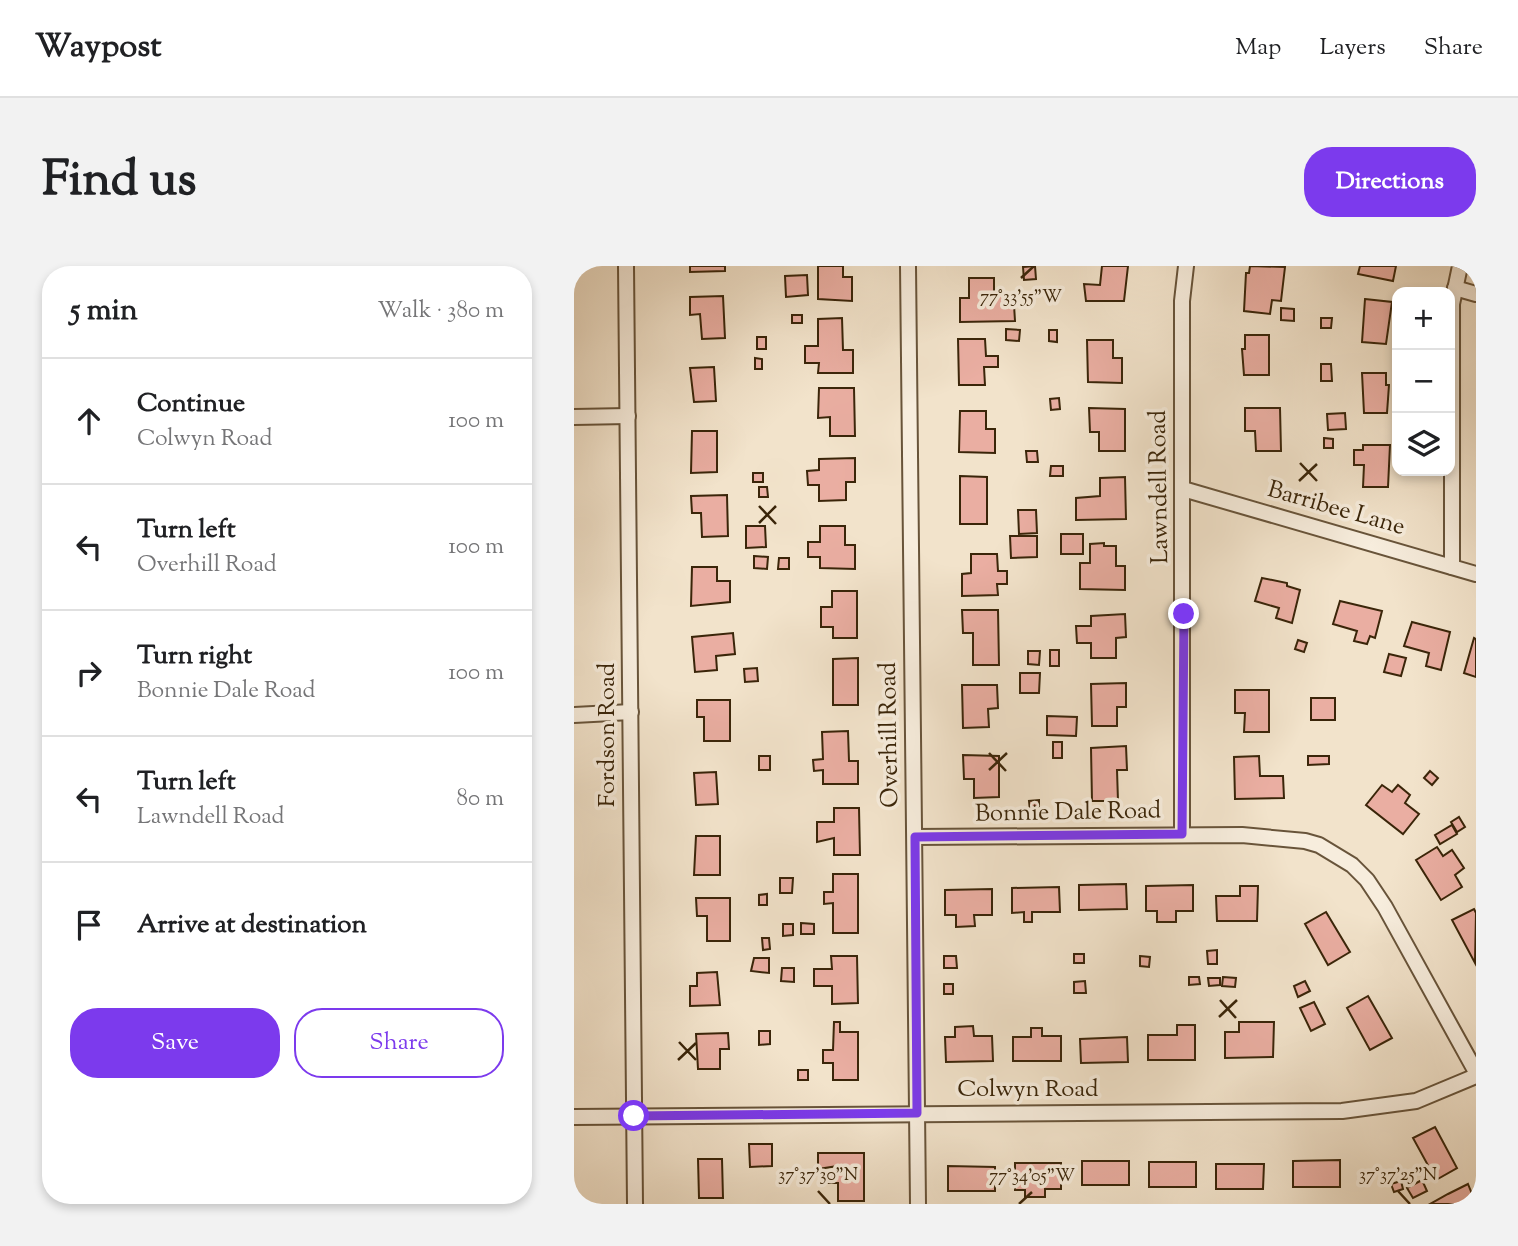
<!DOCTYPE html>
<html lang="en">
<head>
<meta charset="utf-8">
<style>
  body { margin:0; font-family:"Sorts Mill Goudy",serif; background:#f2f2f2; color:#202124 }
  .controls { position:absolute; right:21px; top:21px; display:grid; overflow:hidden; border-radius:14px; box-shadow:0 4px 10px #0003 }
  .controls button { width:63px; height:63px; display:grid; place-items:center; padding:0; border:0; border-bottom:2px solid #e0e0e0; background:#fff; color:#202124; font:35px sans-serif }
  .stop { position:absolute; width:21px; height:21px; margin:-16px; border:5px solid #7c3aed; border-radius:50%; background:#fff }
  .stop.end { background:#7c3aed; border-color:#fff; box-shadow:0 2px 7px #0008 }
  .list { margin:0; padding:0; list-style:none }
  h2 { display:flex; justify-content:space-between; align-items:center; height:91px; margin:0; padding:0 28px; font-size:30px }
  h2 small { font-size:23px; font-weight:400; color:#757577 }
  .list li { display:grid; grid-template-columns:46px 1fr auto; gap:21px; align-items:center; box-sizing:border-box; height:126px; padding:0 28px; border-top:2px solid #e0e0e0 }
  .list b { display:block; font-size:26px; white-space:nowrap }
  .list p { margin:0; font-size:23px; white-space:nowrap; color:#757577 }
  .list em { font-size:23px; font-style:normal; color:#757577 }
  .actions { display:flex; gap:14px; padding:21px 28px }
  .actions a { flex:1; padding:16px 0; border:2px solid #7c3aed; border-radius:28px; text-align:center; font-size:24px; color:#7c3aed }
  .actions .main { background:#7c3aed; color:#fff }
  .icon { flex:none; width:38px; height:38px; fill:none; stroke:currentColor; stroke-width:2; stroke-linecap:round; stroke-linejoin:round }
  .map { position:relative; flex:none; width:902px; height:938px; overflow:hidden; border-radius:28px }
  header { display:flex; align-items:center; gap:42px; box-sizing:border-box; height:98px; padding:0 35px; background:#fff; border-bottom:2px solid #e0e0e0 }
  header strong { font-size:33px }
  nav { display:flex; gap:38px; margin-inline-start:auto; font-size:24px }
  .intro { display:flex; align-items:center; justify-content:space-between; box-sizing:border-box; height:168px; padding:0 42px }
  h1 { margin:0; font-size:49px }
  .button { padding:18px 32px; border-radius:28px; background:#7c3aed; color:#fff; font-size:24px; font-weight:700 }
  main { display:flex; gap:42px; padding:0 42px }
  aside { flex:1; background:#fff; border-radius:28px; box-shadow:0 4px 10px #0003 }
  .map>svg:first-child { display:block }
  .building { fill:#eaaea2; stroke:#3a2509; stroke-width:2 }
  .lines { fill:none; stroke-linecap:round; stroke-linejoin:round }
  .minor-casing { stroke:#68543a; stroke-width:18 }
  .minor { stroke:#f7eddd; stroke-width:14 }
  .route { stroke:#7c3aed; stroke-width:9 }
  .ticks { fill:none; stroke:#3a2509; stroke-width:2.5 }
  .labels { text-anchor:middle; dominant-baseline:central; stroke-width:7; stroke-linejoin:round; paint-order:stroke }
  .street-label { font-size:24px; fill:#3a2509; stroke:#f7eddd }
  .ticks-label { font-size:18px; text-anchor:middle; fill:#3a2509; stroke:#f7eddd; stroke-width:7; stroke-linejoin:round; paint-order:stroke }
</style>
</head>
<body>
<header>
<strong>Waypost</strong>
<nav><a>Map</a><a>Layers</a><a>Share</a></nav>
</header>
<div class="intro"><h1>Find us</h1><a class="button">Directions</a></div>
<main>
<aside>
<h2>5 min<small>Walk · 380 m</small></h2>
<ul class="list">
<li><svg class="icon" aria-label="ahead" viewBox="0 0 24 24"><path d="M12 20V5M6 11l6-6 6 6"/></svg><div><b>Continue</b><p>Colwyn Road</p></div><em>100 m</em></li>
<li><svg class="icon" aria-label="left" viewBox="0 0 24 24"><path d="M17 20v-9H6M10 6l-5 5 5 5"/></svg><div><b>Turn left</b><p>Overhill Road</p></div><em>100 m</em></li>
<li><svg class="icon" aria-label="right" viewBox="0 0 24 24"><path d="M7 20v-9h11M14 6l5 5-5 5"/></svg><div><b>Turn right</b><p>Bonnie Dale Road</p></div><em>100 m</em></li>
<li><svg class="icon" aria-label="left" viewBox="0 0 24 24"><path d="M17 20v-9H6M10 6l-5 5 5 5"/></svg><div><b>Turn left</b><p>Lawndell Road</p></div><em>80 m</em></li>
<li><svg class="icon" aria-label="arrive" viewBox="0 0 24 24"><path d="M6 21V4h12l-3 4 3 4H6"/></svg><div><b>Arrive at destination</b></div></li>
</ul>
<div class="actions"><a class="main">Save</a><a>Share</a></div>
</aside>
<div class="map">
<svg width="902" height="938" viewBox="0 0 902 938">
  <rect width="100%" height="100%" fill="#f2e3cb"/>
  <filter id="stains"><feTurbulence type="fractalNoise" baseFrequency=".00286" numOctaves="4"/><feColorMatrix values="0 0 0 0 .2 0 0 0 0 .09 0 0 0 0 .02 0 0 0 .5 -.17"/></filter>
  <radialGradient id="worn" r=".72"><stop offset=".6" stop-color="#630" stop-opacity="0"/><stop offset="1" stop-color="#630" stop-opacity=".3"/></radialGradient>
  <!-- building -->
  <g class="building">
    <path d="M116 0H151V5L116 6Z"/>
    <path d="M244 0H269V11H278V35L244 33Z"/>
    <path d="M461 0 462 13 450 14 449 1Z"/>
    <path d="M528 0H554L550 35H512L510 18 526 19Z"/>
    <path d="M676 0 711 1 707 35 698 34 696 48 670 45 672 7H675Z"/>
    <path d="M786 0H822L819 15 784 8Z"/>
    <path d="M233 9 234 29 212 31 211 10Z"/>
    <path d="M395 12H420V29H429V39H440L441 55 386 56V32H395Z"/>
    <path d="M149 30 151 72 128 73 126 48 116 49V31Z"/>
    <path d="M791 33 818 36 812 78 788 76Z"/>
    <path d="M707 42 720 43V55L707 54Z"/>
    <rect x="218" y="49" width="10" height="8"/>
    <path d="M268 52 269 84H279V107H244L245 97H231V80H244V53Z"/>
    <path d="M747 52H758L757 62H747Z"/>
    <path d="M432 63 446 64 445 75 432 74Z"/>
    <path d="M475 64H483V76L475 75Z"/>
    <path d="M671 69H695V109H670L668 83H671Z"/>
    <rect x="183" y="71" width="9" height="12"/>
    <path d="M384 73H411L412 90H424V101H410L411 119H385Z"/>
    <path d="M513 74H539V92H548V117L514 116Z"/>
    <path d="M181 92 188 93V103H181Z"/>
    <path d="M747 98H757L758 115H747Z"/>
    <path d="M140 101 142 135 120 136 116 102Z"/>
    <path d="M788 107H812V119H815L813 147H790Z"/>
    <path d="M245 122H280L281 170H256V151L244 152Z"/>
    <path d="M485 132 486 143 477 144 476 133Z"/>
    <path d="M515 142 551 143V185H525V166H516Z"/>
    <path d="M671 142H706L707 185H682L681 165H671Z"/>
    <path d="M386 145H412V163H421V187L385 186Z"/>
    <path d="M771 147 772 163 754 164 753 148Z"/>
    <path d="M118 165H143V206L117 207Z"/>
    <path d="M750 172 759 173V182H750Z"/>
    <path d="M789 179H816L814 221H789L790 199H780V184H789Z"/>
    <path d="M452 185H463L464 196H453Z"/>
    <path d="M281 192V216H272V234L245 235V219H234L233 205 245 204V193Z"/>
    <path d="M477 200H489V210H476Z"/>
    <rect x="179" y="207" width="10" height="9"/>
    <path d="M386 210 413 211V258H386Z"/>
    <path d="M551 211 552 253 502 254V232L526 230V212Z"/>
    <path d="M185 221H193L194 231H185Z"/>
    <path d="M153 229 154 270 128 271 127 247H118L117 230Z"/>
    <path d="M444 244H462L463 267 445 268Z"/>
    <path d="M172 260H191L192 281 172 282Z"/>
    <path d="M246 260H271V279H281V303L246 302V291H234V276H246Z"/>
    <rect x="487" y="268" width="22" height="20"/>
    <path d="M436 270H463V291L437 292Z"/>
    <path d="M530 277V280H542V300H551V324L506 323V297H516V278Z"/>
    <path d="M397 288H423L424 305H433V318H423L424 329 388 330V308L397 307Z"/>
    <path d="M180 290 194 291 193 303 180 302Z"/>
    <path d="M205 292H215V303H204Z"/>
    <path d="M118 301H143V315H156V336L117 340Z"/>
    <path d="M688 312 713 317V320L726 324 718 357 702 352 705 342 681 335Z"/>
    <path d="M258 325H283V372H259V361H247V341H258Z"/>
    <path d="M766 335 808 345 801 372 796 370 793 378 780 375 783 365 759 358Z"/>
    <path d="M388 344H424L425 399H399V367H389Z"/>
    <path d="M551 348 552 371 542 372V392H517V377H503L502 360H517V350Z"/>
    <path d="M838 356 876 366 867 404 852 400 855 387 830 380Z"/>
    <path d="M159 367 161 388 142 390 143 404 121 406 118 371Z"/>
    <path d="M900 372 902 373V411L890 407Z"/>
    <path d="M724 374 733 377 730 386 721 383Z"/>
    <rect x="476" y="384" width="9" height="16"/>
    <path d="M454 385H466L465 399 454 398Z"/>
    <path d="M815 388 832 392 827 410 810 406Z"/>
    <path d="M284 392V439H259V393Z"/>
    <path d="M183 402 184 415 171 416 170 403Z"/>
    <path d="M446 407H466L465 427H446Z"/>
    <path d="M552 417V441H543V460H518L517 418Z"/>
    <path d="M388 419H423L424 442 414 443 415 461 389 462Z"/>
    <path d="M661 424H695V466H670L671 447H661Z"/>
    <rect x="737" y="432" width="24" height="22"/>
    <path d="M123 434H156V475H130V451H123Z"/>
    <path d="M473 450 503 451 502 470 473 469Z"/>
    <path d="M274 465 275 495H284V518H249V504L240 505 239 494 249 493 248 466Z"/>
    <rect x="479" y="476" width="9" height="16"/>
    <path d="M552 480 553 504H543L544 535H518L517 482Z"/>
    <path d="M389 489 425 490V531L400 532V513H390Z"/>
    <rect x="185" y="490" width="11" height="14"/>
    <path d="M685 490 686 510H709L710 532 661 533 660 491Z"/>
    <path d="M734 490H755V498L734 499Z"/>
    <path d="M856 505 864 512 858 519 850 512Z"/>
    <path d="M142 506 144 538 122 539 120 507Z"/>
    <path d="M808 519 818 526 824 519 836 529 831 537 845 548 829 568 792 539Z"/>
    <path d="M465 534V545H456L455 535Z"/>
    <path d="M260 542H285L286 589H260V572L243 576V556H260Z"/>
    <path d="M885 551 891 561 883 566 877 556Z"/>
    <path d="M878 559 883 568 866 578 861 569Z"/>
    <path d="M122 570H146V609H120Z"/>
    <path d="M863 581 869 590 878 584 890 602 881 609 888 621 867 634 842 594Z"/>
    <path d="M259 608H284V667H259V637L250 638V626H259Z"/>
    <path d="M206 612H219L218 627H206Z"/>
    <path d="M552 618 553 643 505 644V619Z"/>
    <path d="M619 619V645H602V656H583V645H572V620Z"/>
    <path d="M666 620H684L683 655H643L642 630H666Z"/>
    <path d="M485 621 486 646H458V656H450V646L438 647V622Z"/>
    <path d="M418 623V649H400L401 660 382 661V649H371V624Z"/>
    <path d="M193 628V639H185V629Z"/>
    <path d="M122 632H156V675H133V650H123Z"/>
    <path d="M900 643 902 647 901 697 878 654Z"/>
    <path d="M752 646 776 686 754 699 731 658Z"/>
    <path d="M227 657 240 658V668H227Z"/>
    <path d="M209 658H219V669L209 670Z"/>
    <path d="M188 672H195L196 683 189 684Z"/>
    <path d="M643 684V698H634L633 685Z"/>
    <rect x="500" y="688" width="10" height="9"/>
    <path d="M257 690H283L284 737 258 738V720H240V703H258Z"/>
    <path d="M370 690H382L383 702H370Z"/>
    <path d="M566 690 576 691 575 701 566 700Z"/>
    <path d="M180 692H195V707L177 705Z"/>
    <path d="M208 702H220V716L207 715Z"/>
    <path d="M143 706 146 739 116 740V720H123V707Z"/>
    <path d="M615 711H625L626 718 615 719Z"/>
    <path d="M649 711 662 712 661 721 648 720Z"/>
    <path d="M634 712H646V719L635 720Z"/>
    <path d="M511 715 512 727H500V716Z"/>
    <path d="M731 715 736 725 724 731 720 720Z"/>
    <rect x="370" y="718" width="9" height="10"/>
    <path d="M794 730 818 772 796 784 773 742Z"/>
    <path d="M740 736 751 758 737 765 726 742Z"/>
    <path d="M260 756H266V766H284V814H259V797H249V784H259Z"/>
    <path d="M665 756H700L699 791 651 792V766H665Z"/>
    <path d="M603 759H621V794H574V769H603Z"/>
    <path d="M399 760 400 770H418L419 795 372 796 371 771H381V761Z"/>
    <path d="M457 762H468V770H487V795H439V771H457Z"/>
    <path d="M185 765H196V778L185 779Z"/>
    <path d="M154 767 155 783H146V803H124L122 768Z"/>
    <path d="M553 771 554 796 507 797 506 773Z"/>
    <rect x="224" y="804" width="10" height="10"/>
    <path d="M861 861 883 902 862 914 839 872Z"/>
    <path d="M175 878H198V900L176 901Z"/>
    <path d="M244 887H290V935H264V917H252V905H264V900L244 903Z"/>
    <path d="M124 893H148L149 932H125Z"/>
    <path d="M766 894V921H719V895Z"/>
    <rect x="508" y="895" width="47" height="24"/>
    <rect x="575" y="896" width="47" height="25"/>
    <path d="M441 897H487V923H471V931H451V924H441Z"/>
    <path d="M642 898H690L689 923H642Z"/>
    <path d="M374 900 421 901V925H374Z"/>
    <path d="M848 914 853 925 839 932 833 922Z"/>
    <path d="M827 915 829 923 820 926 817 918Z"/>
    <path d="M894 918 902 938H856L874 928Z"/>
  </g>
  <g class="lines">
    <defs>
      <g id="minor">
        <path d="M52 0 61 938"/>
        <path d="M334 0 344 938"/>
        <path d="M881 22 902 28"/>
        <path d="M0 151 54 150"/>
        <path d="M609 223 902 308"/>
        <path d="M878 301V38L886 0"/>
        <path d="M0 449 57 446"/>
        <path d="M608 568V35L612 0"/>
        <path d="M341 571 668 569 731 575 745 579 778 599 793 614 811 641 902 806"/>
        <path d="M0 851 768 845 842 835 902 810"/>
      </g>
    </defs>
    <!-- minor casing -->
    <use href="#minor" class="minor-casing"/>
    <!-- minor -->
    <use href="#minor" class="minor"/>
  </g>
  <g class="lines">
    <!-- route -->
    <path class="route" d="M60 850 343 847 341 571 608 568 610 348"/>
  </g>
  <!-- ticks -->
  <path class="ticks" d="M447 12 460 0M726 197 743 215M725 215 743 198M185 240 202 258M185 257 202 240M415 487 432 505M415 504 433 487M646 734 662 752M645 751 663 734M105 776 122 794M104 794 122 777M244 925 256 938M824 925 836 938M445 938 458 926"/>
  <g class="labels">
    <!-- street labels -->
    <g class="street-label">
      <text transform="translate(586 221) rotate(-91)">Lawndell Road</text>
      <text transform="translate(762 243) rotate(16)">Barribee Lane</text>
      <text transform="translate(34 469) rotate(-90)">Fordson Road</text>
      <text transform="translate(316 469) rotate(-91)">Overhill Road</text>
      <text transform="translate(494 547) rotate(-1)">Bonnie Dale Road</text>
      <text x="454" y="824">Colwyn Road</text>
    </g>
  </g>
  <g class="ticks-label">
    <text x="447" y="36">77°33'55"W</text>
    <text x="244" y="914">37°37'30"N</text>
    <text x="824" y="914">37°37'25"N</text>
    <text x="458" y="915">77°34'05"W</text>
  </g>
  <rect width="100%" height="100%" filter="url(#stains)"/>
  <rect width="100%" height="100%" fill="url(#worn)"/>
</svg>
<div class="controls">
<button>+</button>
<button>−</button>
<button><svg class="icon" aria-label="layers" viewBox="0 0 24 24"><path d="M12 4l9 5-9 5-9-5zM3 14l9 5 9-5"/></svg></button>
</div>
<div class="stop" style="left:60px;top:850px"></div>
<div class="stop end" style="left:610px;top:348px"></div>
</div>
</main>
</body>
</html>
